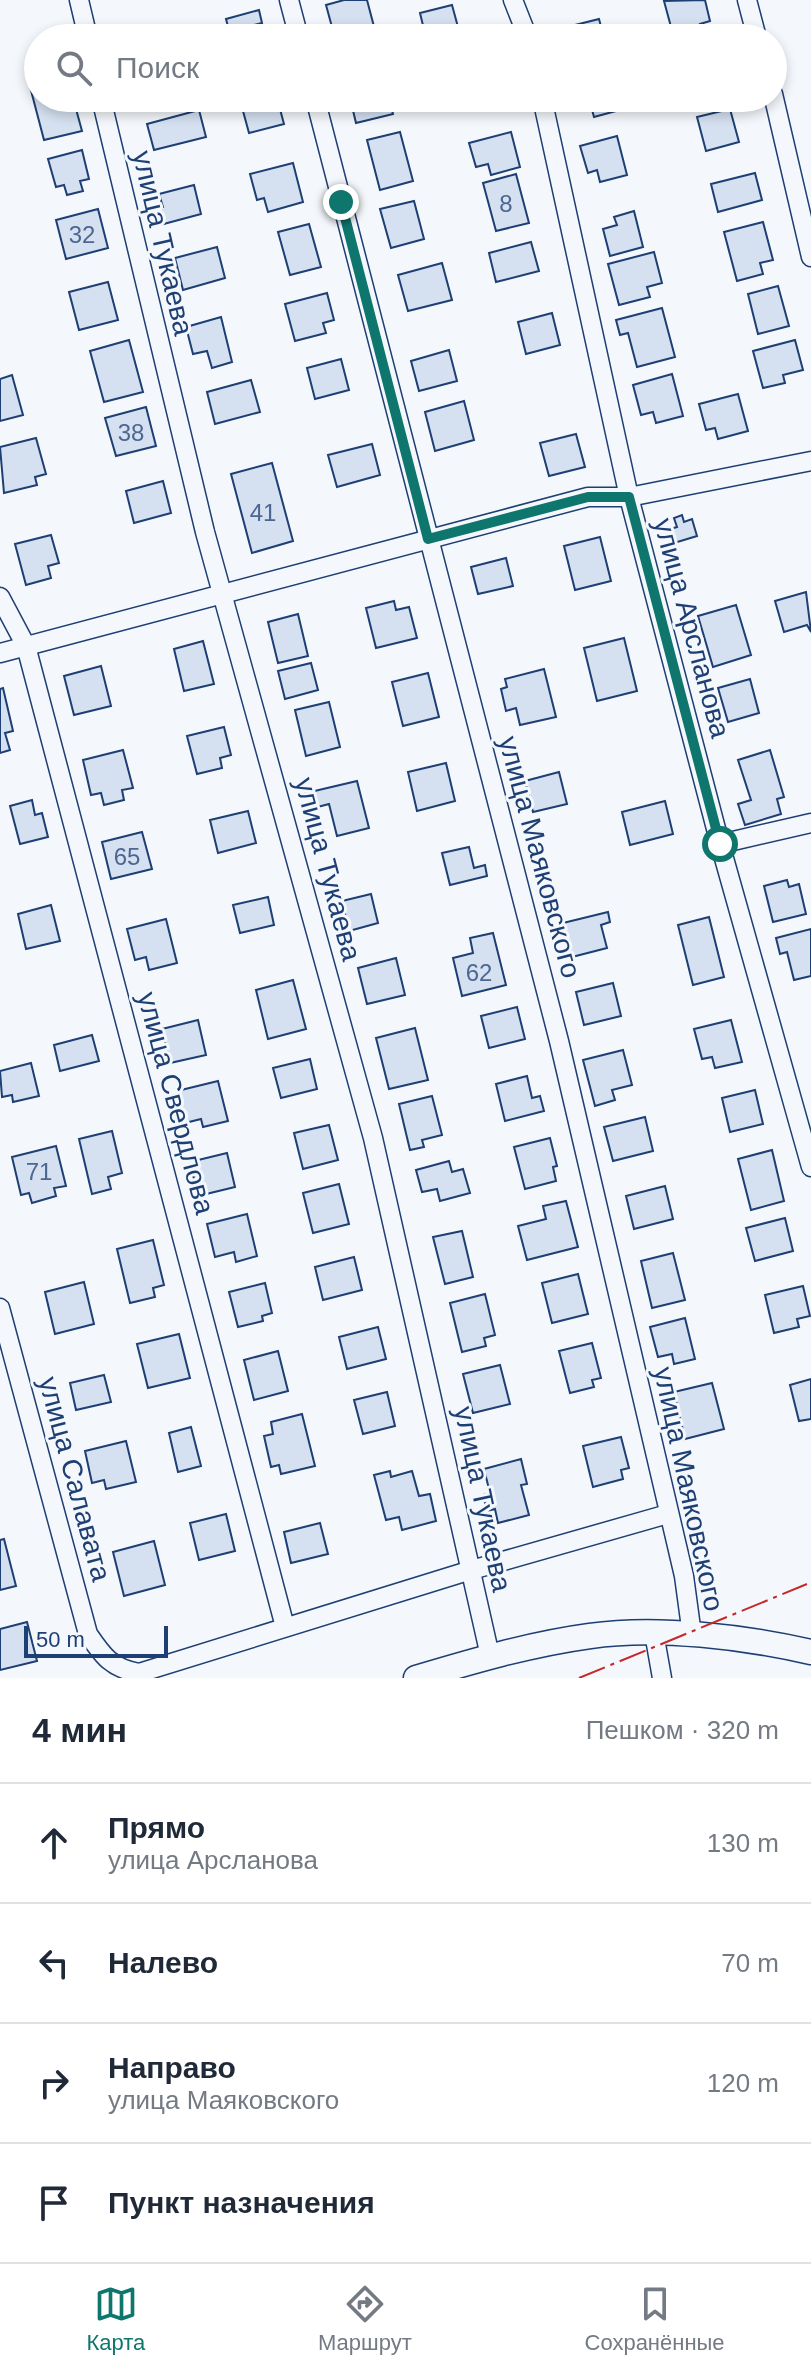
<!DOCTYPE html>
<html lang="ru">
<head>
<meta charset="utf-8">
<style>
  body { margin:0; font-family:Arial,sans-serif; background:#f6f6f7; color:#1f2937 }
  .scale { position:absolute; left:24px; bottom:20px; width:144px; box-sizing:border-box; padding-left:8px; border:4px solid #1d3f73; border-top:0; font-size:22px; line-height:28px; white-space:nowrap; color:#1d3f73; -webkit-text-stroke:6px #f4f7fb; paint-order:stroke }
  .stop { position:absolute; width:24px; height:24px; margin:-18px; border:6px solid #0f766e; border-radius:50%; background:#fff }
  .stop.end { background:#0f766e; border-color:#fff; box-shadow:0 2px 8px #0008 }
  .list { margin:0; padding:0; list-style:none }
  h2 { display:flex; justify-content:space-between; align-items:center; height:104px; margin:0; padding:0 32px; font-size:34px }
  h2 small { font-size:26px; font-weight:400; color:#747a83 }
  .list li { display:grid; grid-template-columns:52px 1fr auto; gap:24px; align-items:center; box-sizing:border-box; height:120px; padding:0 32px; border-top:2px solid #e0e1e3 }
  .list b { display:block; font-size:30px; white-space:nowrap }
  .list p { margin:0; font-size:26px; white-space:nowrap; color:#747a83 }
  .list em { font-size:26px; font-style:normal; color:#747a83 }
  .icon { flex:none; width:44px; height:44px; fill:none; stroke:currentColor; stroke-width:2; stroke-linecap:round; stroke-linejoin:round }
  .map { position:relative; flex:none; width:811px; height:1678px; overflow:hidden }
  .search { position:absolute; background:#fff; box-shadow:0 4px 12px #0003; left:24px; right:24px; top:24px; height:88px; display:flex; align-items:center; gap:20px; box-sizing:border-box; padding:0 28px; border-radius:44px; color:#747a83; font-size:30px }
  .sheet { height:584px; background:#fff }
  nav { display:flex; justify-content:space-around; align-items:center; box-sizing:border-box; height:112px; border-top:2px solid #e0e1e3; background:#fff; font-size:22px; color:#747a83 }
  nav a { display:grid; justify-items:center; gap:4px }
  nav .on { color:#0f766e }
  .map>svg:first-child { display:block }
  .building { fill:#d5e0f0; stroke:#1d3f73; stroke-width:2 }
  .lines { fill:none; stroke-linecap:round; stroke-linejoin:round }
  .street-casing { stroke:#1d3f73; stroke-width:21 }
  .secondary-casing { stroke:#1d3f73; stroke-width:27 }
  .street { stroke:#f4f7fb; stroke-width:18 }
  .secondary { stroke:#f4f7fb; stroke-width:24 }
  .power { stroke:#c62828; stroke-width:2; stroke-dasharray:28 6 4 6; stroke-linecap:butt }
  .route { stroke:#0f766e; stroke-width:10 }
  .labels { text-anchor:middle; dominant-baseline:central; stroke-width:6; stroke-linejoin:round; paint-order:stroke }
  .number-label { font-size:24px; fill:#4b6792 }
  .street-label { font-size:28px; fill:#1d3f73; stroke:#f4f7fb }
</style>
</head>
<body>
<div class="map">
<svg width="811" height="1678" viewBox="0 0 811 1678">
  <rect width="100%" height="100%" fill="#f4f7fb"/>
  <!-- building -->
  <g class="building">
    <path d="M344 0H367L377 38H335L326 5Z"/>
    <path d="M705 0 710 21 700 24 703 35 674 38 664 1Z"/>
    <path d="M452 5 461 38H426L420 13Z"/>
    <path d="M259 10 262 23 254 25 257 38H231L226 19Z"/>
    <path d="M599 19 604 38H553L551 31Z"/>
    <path d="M38 76V98H73L82 131 44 140 28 79Z"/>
    <path d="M249 98H277L284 124 249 133 240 100Z"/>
    <path d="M350 98H389L393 114 356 123Z"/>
    <path d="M572 98H612L616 111 594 117 591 106 575 110Z"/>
    <path d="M730 109 739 142 706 151 697 117Z"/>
    <path d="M199 110 206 137 154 150 147 124Z"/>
    <path d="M400 132 413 181 380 190 367 140Z"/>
    <path d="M511 132 520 167 491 175 488 164 476 167 469 143Z"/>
    <path d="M617 136 627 175 600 182 597 170 588 173 580 146Z"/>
    <path d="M82 150 89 179 80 181 83 191 67 195 64 185 56 187 48 159Z"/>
    <path d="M293 163 303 202 268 212 264 198 257 200 250 174Z"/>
    <path d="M755 173 762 200 718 212 711 184Z"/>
    <path d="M516 174 529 223 496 231 483 183Z"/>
    <path d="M194 185 201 214 160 225 156 209 163 207 159 194Z"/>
    <path d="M414 201 424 239 391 248 380 209Z"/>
    <path d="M98 209 108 248 66 259 56 220Z"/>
    <path d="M634 211 643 247 610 256 603 229 617 225 614 217Z"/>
    <path d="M763 222 773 260 760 263 763 274 737 281 724 232Z"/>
    <path d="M309 224 321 267 290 275 278 232Z"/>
    <path d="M531 242 539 271 496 282 489 253Z"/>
    <path d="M217 247 225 278 183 290 175 258Z"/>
    <path d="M654 252 662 283 647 287 650 297 619 305 608 264Z"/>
    <path d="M442 263 452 300 408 311 398 275Z"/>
    <path d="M108 282 118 320 79 330 69 292Z"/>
    <path d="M778 286 789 326 758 334 748 294Z"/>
    <path d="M327 293 334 320 323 323 326 333 295 341 285 304Z"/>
    <path d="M662 308 675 357 637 367 628 333 620 335 616 320Z"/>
    <path d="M552 313 560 345 526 354 518 322Z"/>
    <path d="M221 317 232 362 212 368 207 351 193 354 186 327Z"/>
    <path d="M129 340 143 392 104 402 90 351Z"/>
    <path d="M795 340 803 370 783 375 785 383 763 388 753 351Z"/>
    <path d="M449 350 457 381 419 391 411 361Z"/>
    <path d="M341 359 349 390 315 399 307 368Z"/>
    <path d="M672 374 683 416 656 423 653 412 641 415 633 385Z"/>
    <path d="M12 375 23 415 0 421V379Z"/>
    <path d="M251 380 260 412 215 424 207 392Z"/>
    <path d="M738 394 748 431 718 439 715 428 706 430 699 404Z"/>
    <path d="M464 401 474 440 435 451 425 412Z"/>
    <path d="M146 407 156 446 116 456 105 418Z"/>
    <path d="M576 434 585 467 549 476 540 443Z"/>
    <path d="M36 438 46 474 35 477 37 485 4 493 0 447Z"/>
    <path d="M372 444 380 475 337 487 328 455Z"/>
    <path d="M272 463 293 541 252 553 231 474Z"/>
    <path d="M163 481 171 513 134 523 126 491Z"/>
    <path d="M682 515 684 522 692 519 697 536 674 543 670 529 677 527 674 518Z"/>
    <path d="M51 535 59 563 48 566 51 578 26 585 15 544Z"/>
    <path d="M600 537 611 581 575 590 564 546Z"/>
    <path d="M506 558 513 586 478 594 471 567Z"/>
    <path d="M806 592 811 632 807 625 784 632 775 601Z"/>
    <path d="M394 601 396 610 409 607 417 638 376 648 366 608Z"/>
    <path d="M736 605 751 655 713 667 698 616Z"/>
    <path d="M298 614 308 656 278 663 268 622Z"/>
    <path d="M624 638 637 691 597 701 584 648Z"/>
    <path d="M203 641 214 684 184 691 174 649Z"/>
    <path d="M311 663 318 690 285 699 278 671Z"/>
    <path d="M101 666 111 706 74 715 64 676Z"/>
    <path d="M544 669 556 717 520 725 516 708 506 711 501 689 507 687 505 679Z"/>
    <path d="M428 673 439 717 403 726 392 682Z"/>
    <path d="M750 679 759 713 728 722 718 688Z"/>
    <path d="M3 688 13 731 5 733 10 750 0 753V689Z"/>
    <path d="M329 702 340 747 306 756 295 710Z"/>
    <path d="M224 727 231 755 220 758 222 768 197 774 187 736Z"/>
    <path d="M123 750 133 788 122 790 124 800 104 805 101 793 91 795 83 760Z"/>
    <path d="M770 750 784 797 777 799 781 814 745 825 738 804 751 800 738 760Z"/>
    <path d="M446 763 455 801 417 811 408 772Z"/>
    <path d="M559 772 567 804 533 812 525 781Z"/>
    <path d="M357 781 369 828 337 836 329 804 310 809 306 793Z"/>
    <path d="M32 800 35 815 42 813 48 837 20 844 10 806Z"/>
    <path d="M665 801 673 834 630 845 622 812Z"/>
    <path d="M248 811 256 843 218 853 210 820Z"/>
    <path d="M142 832 152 869 111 879 102 842Z"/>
    <path d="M469 847 474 868 485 865 487 876 450 885 442 853Z"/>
    <path d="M787 880 789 887 799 884 806 914 773 922 764 886Z"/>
    <path d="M371 894 378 923 349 931 342 901Z"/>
    <path d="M268 897 274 925 240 933 233 905Z"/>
    <path d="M51 905 60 941 26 949 18 914Z"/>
    <path d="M608 912 610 922 601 925 607 948 572 957 563 923Z"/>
    <path d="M709 917 724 977 693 985 678 925Z"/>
    <path d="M166 919 177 963 149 970 146 957 135 960 127 929Z"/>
    <path d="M811 929V976L794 980 787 952 780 954 776 938Z"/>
    <path d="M493 933 506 985 462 996 453 958 473 953 470 938Z"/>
    <path d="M396 958 405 995 367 1004 358 968Z"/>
    <path d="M293 980 306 1029 268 1039 256 990Z"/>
    <path d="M613 983 621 1016 584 1025 576 992Z"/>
    <path d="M517 1007 525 1039 489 1048 481 1016Z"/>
    <path d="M198 1020 206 1055 170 1063 162 1029Z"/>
    <path d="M731 1020 742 1062 715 1068 712 1057 702 1059 694 1029Z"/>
    <path d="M415 1028 428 1080 389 1089 376 1038Z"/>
    <path d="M92 1035 99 1061 60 1071 54 1045Z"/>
    <path d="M623 1050 632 1085 612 1090 615 1100 595 1106 583 1060Z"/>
    <path d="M310 1059 317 1089 281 1098 273 1068Z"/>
    <path d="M31 1063 39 1096 13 1102 12 1095 2 1097 0 1071Z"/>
    <path d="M527 1076 532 1098 540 1096 544 1111 505 1121 496 1084Z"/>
    <path d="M218 1081 228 1121 203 1127 201 1119 185 1123 177 1091Z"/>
    <path d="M755 1090 763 1124 730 1132 722 1098Z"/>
    <path d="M432 1096 442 1135 422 1140 424 1147 410 1150 399 1104Z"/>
    <path d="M645 1117 653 1151 613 1161 604 1127Z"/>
    <path d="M329 1125 338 1160 303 1169 294 1133Z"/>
    <path d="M112 1131 122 1173 108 1177 111 1189 92 1194 79 1139Z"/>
    <path d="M550 1138 557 1166 553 1167 556 1181 525 1189 514 1147Z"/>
    <path d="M56 1146 66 1186 54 1188 56 1196 32 1203 29 1193 21 1195 12 1157Z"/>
    <path d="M772 1150 784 1201 751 1210 738 1159Z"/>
    <path d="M227 1153 235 1187 198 1196 190 1162Z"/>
    <path d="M449 1161 452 1172 463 1169 470 1193 440 1201 437 1189 422 1192 416 1170Z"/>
    <path d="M339 1184 349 1224 313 1233 303 1193Z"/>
    <path d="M665 1186 673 1219 634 1229 626 1196Z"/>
    <path d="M566 1201 578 1247 527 1260 518 1226 546 1219 543 1206Z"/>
    <path d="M247 1214 257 1256 236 1262 234 1252 215 1257 207 1224Z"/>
    <path d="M785 1218 793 1251 755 1261 746 1228Z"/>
    <path d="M462 1231 473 1277 445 1284 433 1237Z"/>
    <path d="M153 1240 164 1285 153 1288 155 1297 130 1303 117 1249Z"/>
    <path d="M673 1253 685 1300 652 1308 641 1261Z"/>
    <path d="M354 1257 362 1290 323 1300 315 1267Z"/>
    <path d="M578 1274 588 1314 552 1323 542 1283Z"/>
    <path d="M84 1282 94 1324 55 1334 45 1292Z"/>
    <path d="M265 1283 272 1313 262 1316 263 1321 238 1327 229 1292Z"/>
    <path d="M803 1286 810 1316 797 1319 799 1327 774 1333 765 1295Z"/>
    <path d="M485 1294 495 1335 484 1338 486 1346 462 1352 450 1303Z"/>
    <path d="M685 1318 695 1359 674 1364 672 1354 658 1357 650 1327Z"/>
    <path d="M378 1327 386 1359 347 1369 339 1337Z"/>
    <path d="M179 1334 190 1378 148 1388 137 1344Z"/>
    <path d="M592 1343 601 1378 592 1380 594 1387 570 1393 559 1351Z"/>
    <path d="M278 1351 288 1391 254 1400 244 1360Z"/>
    <path d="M500 1365 510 1404 473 1413 463 1374Z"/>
    <path d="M104 1375 111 1402 76 1410 70 1383Z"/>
    <path d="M811 1379V1419L799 1421 790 1385Z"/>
    <path d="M712 1383 724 1429 685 1439 674 1392Z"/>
    <path d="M387 1392 395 1426 363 1434 354 1400Z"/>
    <path d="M302 1414 315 1466 281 1474 279 1465 271 1467 264 1436 273 1434 271 1422Z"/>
    <path d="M191 1427 201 1466 178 1472 169 1433Z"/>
    <path d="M621 1437 629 1468 621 1470 623 1479 593 1487 583 1446Z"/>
    <path d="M126 1441 136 1482 106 1489 104 1480 92 1483 85 1451Z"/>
    <path d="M521 1459 527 1484 521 1485 529 1515 498 1523 495 1509 487 1511 483 1495 490 1493 484 1469Z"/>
    <path d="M390 1471 391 1477 412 1471 419 1496 430 1494 436 1521 402 1530 399 1517 386 1520 374 1475Z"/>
    <path d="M226 1514 235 1551 199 1560 190 1523Z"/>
    <path d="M320 1523 328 1554 291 1563 284 1532Z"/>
    <path d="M4 1539 16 1586 0 1590V1540Z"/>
    <path d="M154 1541 165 1585 124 1596 113 1552Z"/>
    <path d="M27 1622 37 1661 0 1670V1629Z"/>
  </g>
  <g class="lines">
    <defs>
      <g id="street">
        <path d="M79 0 88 38"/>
        <path d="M289 0 299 38"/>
        <path d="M513 0 528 38"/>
        <path d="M747 0 757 38"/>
        <path d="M773 94 811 257"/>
        <path d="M101 98 205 532 373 1138 490 1656"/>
        <path d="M315 98 559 1041 684 1576 692 1635"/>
        <path d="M542 98 629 497 720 844 811 1167"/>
        <path d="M0 597 26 646 285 1627"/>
        <path d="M0 653 588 497H629L811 461"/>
        <path d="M720 844 811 823"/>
        <path d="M0 1308 88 1634C103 1656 111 1668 139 1673L468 1571 668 1514"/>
        <path d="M654 1633 662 1678"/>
      </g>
      <path id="secondary" d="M416 1678C473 1661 531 1644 590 1636 657 1626 745 1637 811 1652"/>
    </defs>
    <!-- street casing -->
    <use href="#street" class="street-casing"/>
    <!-- secondary casing -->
    <use href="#secondary" class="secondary-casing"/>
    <!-- street -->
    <use href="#street" class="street"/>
    <!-- secondary -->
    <use href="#secondary" class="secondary"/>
    <!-- power -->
    <path class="power" d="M579 1678 807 1584"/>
  </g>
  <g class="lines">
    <!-- route -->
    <path class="route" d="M341 202 428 539 588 497H629L720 844"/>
  </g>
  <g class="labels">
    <!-- number labels -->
    <g class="number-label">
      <text x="506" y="203">8</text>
      <text x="82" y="234">32</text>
      <text x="131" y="432">38</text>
      <text x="263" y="512">41</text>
      <text x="127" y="856">65</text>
      <text x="479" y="972">62</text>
      <text x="39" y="1171">71</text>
    </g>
    <!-- street labels -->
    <g class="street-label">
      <text transform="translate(163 243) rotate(77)">улица Тукаева</text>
      <text transform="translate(692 628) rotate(75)">улица Арсланова</text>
      <text transform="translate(540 857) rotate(75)">улица Маяковского</text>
      <text transform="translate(328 869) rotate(75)">улица Тукаева</text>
      <text transform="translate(176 1103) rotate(75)">улица Свердлова</text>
      <text transform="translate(75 1479) rotate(75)">улица Салавата</text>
      <text transform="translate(689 1489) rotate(78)">улица Маяковского</text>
      <text transform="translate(483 1499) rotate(78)">улица Тукаева</text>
    </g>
  </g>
</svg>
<div class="scale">50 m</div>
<div class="stop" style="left:720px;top:844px"></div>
<div class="stop end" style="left:341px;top:202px"></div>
<div class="search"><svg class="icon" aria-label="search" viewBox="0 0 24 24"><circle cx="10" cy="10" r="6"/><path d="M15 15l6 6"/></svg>Поиск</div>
</div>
<section class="sheet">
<h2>4 мин<small>Пешком · 320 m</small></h2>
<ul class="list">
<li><svg class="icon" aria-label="ahead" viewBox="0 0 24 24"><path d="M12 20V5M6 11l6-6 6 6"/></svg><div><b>Прямо</b><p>улица Арсланова</p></div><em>130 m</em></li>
<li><svg class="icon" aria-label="left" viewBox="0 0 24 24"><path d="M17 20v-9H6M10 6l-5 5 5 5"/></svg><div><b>Налево</b></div><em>70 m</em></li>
<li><svg class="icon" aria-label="right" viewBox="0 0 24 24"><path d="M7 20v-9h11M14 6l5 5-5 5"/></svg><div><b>Направо</b><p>улица Маяковского</p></div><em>120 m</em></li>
<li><svg class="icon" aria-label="arrive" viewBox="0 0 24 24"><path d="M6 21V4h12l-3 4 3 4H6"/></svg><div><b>Пункт назначения</b></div></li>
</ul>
</section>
<nav>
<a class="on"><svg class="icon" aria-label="map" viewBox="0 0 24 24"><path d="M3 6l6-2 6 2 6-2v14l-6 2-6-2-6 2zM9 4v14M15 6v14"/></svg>Карта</a>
<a><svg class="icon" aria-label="directions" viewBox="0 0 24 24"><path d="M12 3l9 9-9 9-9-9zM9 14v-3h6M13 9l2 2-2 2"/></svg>Маршрут</a>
<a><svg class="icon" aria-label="saved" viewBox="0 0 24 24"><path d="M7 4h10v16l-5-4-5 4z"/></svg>Сохранённые</a>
</nav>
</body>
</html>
